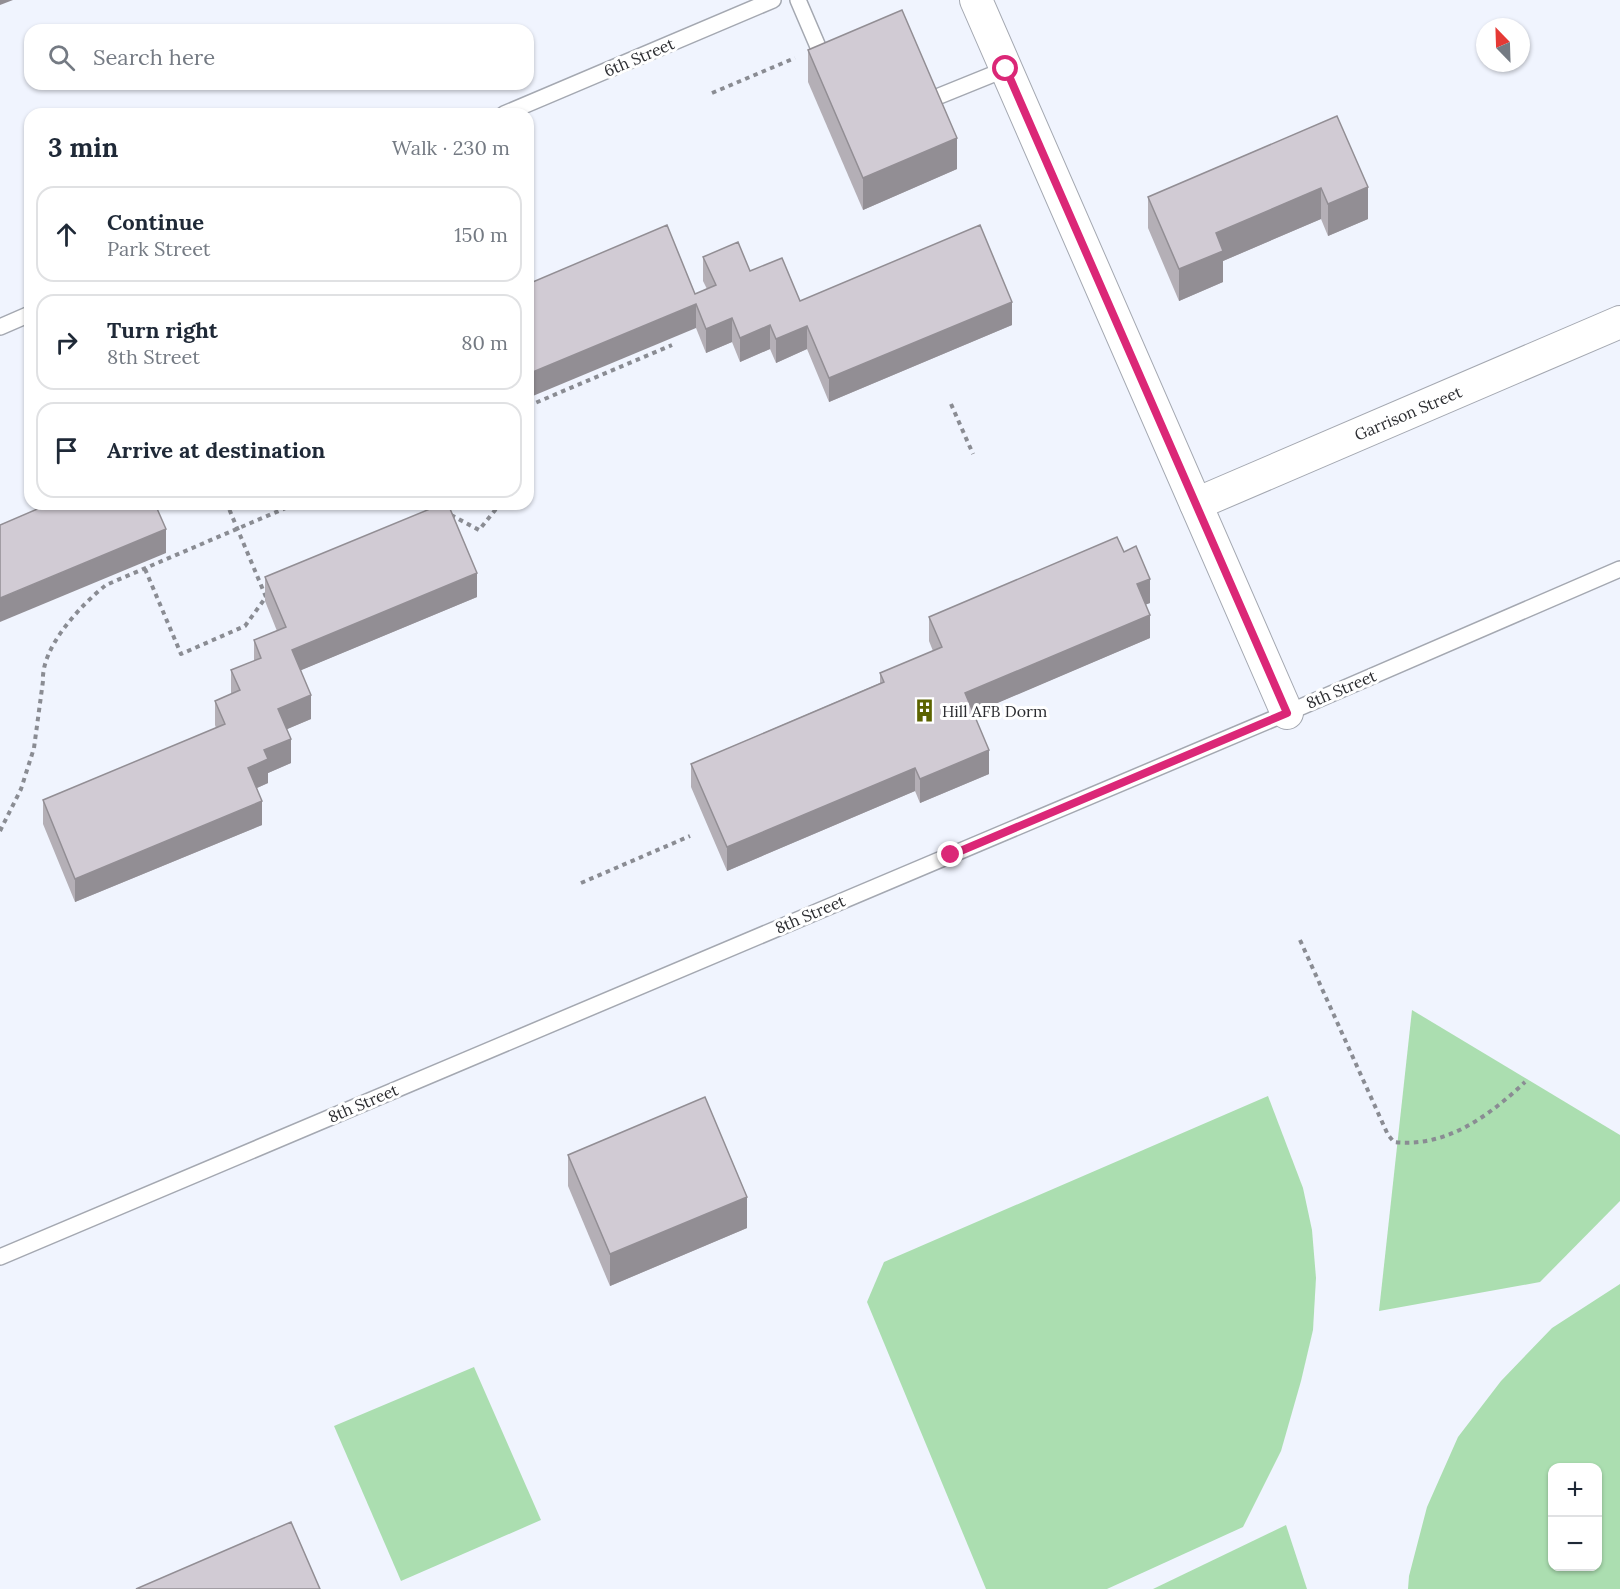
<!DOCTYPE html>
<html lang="en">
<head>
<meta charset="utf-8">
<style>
  body { margin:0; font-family:Lora,serif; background:#f6f6f7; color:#1f2937 }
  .controls { position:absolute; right:18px; bottom:18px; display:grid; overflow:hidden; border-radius:12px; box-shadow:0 2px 4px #0004 }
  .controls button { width:54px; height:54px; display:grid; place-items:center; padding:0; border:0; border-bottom:2px solid #e0e1e3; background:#fff; color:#1f2937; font:30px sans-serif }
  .compass { position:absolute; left:1476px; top:18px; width:54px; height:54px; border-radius:50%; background:#fff; box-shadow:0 2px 4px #0004; rotate:337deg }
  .stop { position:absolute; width:18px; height:18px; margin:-14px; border:4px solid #db2777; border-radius:50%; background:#fff }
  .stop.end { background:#db2777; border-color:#fff; box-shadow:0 2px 6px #0008 }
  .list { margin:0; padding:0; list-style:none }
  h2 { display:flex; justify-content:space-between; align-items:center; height:78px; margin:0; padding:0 24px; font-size:26px }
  h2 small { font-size:20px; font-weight:400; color:#747a83 }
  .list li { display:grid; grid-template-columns:39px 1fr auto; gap:18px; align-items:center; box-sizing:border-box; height:96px; margin:0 12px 12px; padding:0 12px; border:2px solid #e0e1e3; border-radius:18px }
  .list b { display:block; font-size:22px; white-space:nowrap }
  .list p { margin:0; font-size:20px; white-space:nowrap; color:#747a83 }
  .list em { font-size:20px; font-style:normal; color:#747a83 }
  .icon { flex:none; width:33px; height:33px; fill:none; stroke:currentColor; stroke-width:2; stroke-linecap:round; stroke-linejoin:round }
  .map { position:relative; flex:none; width:1620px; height:1589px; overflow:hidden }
  .search { position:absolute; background:#fff; box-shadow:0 2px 4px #0004; left:24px; top:24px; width:510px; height:66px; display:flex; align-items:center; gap:15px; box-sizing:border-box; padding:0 21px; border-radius:18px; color:#747a83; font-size:22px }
  .panel { position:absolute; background:#fff; box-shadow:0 2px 4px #0004; left:24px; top:108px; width:510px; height:402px; border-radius:18px }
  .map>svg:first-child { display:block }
  .green { fill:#abdeb0; fill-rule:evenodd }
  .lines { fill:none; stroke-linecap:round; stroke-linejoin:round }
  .lane-casing { stroke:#a4a8b1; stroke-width:18 }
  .street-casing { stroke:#a4a8b1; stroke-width:34 }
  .path { stroke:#8a8c93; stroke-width:4; stroke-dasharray:4.5 4.5; stroke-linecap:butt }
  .lane { stroke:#fff; stroke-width:15 }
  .street { stroke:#fff; stroke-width:32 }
  .wall { fill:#b4afb6 }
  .shaded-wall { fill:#928e94 }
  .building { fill:#d1cbd4; stroke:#928e94; stroke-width:1.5 }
  .route { stroke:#db2777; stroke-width:8 }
  .labels { text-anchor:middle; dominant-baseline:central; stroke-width:6; stroke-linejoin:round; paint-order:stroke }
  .street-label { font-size:16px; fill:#2c2d31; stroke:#fff }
  .poi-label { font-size:16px; fill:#2c2d31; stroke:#fff; text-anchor:start }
</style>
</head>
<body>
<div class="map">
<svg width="1620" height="1589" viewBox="0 0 1620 1589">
  <rect width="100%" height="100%" fill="#f0f4fe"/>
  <!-- green -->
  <g class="green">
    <path d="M1412 1010 1620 1135V1201L1540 1282 1379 1311Z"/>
    <path d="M1268 1096 1303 1188 1312 1230 1316 1278 1313 1330 1301 1381 1281 1451 1243 1527 1107 1589H986L867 1302 884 1262Z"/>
    <path d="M1620 1284V1589H1408L1409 1576 1427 1507 1458 1437 1501 1381 1552 1328ZM1552 1468H1598V1566H1552Z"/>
    <path d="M474 1367 541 1520 401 1581 334 1426Z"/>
    <path d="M1286 1525 1307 1589H1153Z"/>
  </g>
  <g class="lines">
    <defs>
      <g id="lane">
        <path d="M798 0 825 63"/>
        <path d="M922 103 1006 69"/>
        <path d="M504 114 773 0"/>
        <path d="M0 327 30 314"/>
        <path d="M0 1257 1287 713 1620 569"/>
      </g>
      <g id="street">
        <path d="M976 0 1287 713"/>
        <path d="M1196 504 1620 322"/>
      </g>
    </defs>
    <!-- lane casing -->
    <use href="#lane" class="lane-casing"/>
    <!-- street casing -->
    <use href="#street" class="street-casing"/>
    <!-- path -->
    <g class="path">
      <path d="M712 93 795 58"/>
      <path d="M951 404 973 454"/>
      <path d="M528 406 672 345"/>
      <path d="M431 504 439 508"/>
      <path d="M451 515 479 530 500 504"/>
      <path d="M145 569 181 654 245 626 266 597 227 504"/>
      <path d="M0 831 21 789 34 748 43 681C41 647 81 605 106 585L295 504"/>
      <path d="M581 883 690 836"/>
      <path d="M1300 940 1388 1135 1394 1142C1446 1148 1489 1116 1525 1082"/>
    </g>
    <!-- lane -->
    <use href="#lane" class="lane"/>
    <!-- street -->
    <use href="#street" class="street"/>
  </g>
  <!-- wall -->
  <g class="wall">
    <path d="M808 50 957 169 863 210 808 82Z"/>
    <path d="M1337 116 1368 219 1328 236 1321 219 1223 261V282L1179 301 1148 228V197Z"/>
    <path d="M703 257 750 271 800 301 1012 325 829 402 807 349 776 363 770 349 740 362 732 342 706 353 696 328 695 294 707 289 703 281Z"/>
    <path d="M1124 552 1150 603 1146 604 1150 638 973 713 989 774 920 803 915 791 727 871 691 787V764L880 683V673L933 651 929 641V617Z"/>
    <path d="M265 577 477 597 301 670 311 719 287 729 291 763 268 773V783L257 788 262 825 75 902 43 824V800L216 728 215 725V701L231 694V670L254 661V640L277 631 265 601Z"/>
    <path d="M568 1155 747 1228 610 1286 568 1186Z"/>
  </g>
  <!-- shaded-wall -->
  <g class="shaded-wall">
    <path d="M0 0H13L0 5Z"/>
    <path d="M957 138V169L863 210V178Z"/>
    <path d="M1368 187V219L1328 236V204Z"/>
    <path d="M1321 188V219L1223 261V282L1179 301V269L1216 233Z"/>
    <path d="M1012 302V325L829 402V378Z"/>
    <path d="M696 304V328L528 398V374Z"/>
    <path d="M732 318V342L706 353V329Z"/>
    <path d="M770 325V349L740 362V338Z"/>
    <path d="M807 326V349L776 363V339Z"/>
    <path d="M166 529V553L0 622V598Z"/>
    <path d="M477 573V597L292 674V650Z"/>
    <path d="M1150 579V603L1137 608V584Z"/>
    <path d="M1150 615V638L965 717V693Z"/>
    <path d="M311 695V719L278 733V709Z"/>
    <path d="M291 739V763L268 773V783L248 792V768L264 750Z"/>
    <path d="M989 750V774L920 803V779Z"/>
    <path d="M915 768V791L727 871V847Z"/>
    <path d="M262 801V825L75 902V879Z"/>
    <path d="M747 1197V1228L610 1286V1254Z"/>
  </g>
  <!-- building -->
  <g class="building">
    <path d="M902 10 957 138 863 178 808 50Z"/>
    <path d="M1337 116 1368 187 1328 204 1321 188 1216 233 1223 251 1179 269 1148 197Z"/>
    <path d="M667 225 695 294 716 285 703 257 738 242 750 271 782 258 800 301 980 225 1012 302 829 378 807 326 776 339 770 325 740 338 732 318 706 329 696 304 528 374V284Z"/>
    <path d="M49 504H155L166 529 0 598V525Z"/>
    <path d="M442 504H448L477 573 292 650 311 695 278 709 291 739 264 750 268 759 248 768 262 801 75 879 43 800 225 724 215 701 240 690 231 670 261 658 254 640 286 627 265 577Z"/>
    <path d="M1117 537 1124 552 1136 546 1150 579 1137 584 1150 615 965 693 989 750 920 779 915 768 727 847 691 764 884 682 880 673 942 647 929 617Z"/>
    <path d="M705 1097 747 1197 610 1254 568 1155Z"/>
    <path d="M291 1522 320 1589H136Z"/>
  </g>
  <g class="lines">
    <!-- route -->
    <path class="route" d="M951 855 1287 713 1006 69"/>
  </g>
  <!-- icons -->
  <defs>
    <symbol id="building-bare" viewBox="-9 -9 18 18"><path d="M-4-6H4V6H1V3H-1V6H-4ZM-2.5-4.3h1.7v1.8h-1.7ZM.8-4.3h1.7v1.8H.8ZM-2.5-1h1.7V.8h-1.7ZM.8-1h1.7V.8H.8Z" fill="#5c6300" stroke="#fff" stroke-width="2.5" paint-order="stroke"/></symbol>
  </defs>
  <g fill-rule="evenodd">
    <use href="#building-bare" x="908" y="694" width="33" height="33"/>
  </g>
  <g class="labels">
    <!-- street labels -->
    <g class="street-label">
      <text transform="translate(639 57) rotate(-23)">6th Street</text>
      <text transform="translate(1408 413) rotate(-23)">Garrison Street</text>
      <text transform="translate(1341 689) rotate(-23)">8th Street</text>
      <text transform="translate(810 914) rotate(-23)">8th Street</text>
      <text transform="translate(363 1103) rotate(-23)">8th Street</text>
    </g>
    <!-- poi labels -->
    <g class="poi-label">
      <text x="942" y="711">Hill AFB Dorm</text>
    </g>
  </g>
</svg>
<div class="controls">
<button>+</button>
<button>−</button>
</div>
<svg class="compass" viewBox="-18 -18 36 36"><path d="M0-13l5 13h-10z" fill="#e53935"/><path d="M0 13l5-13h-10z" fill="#747a83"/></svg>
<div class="stop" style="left:1006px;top:69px"></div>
<div class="stop end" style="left:951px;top:855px"></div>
<div class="search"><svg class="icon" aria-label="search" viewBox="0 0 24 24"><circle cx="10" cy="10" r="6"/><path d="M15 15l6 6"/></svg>Search here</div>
<section class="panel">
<h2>3 min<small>Walk · 230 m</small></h2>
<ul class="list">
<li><svg class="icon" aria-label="ahead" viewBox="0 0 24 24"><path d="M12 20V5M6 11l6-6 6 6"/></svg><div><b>Continue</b><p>Park Street</p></div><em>150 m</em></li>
<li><svg class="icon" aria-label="right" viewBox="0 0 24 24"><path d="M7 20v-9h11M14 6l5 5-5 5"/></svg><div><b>Turn right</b><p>8th Street</p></div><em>80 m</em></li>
<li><svg class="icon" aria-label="arrive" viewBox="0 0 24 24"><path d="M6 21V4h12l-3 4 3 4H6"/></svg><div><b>Arrive at destination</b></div></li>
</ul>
</section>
</div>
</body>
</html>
